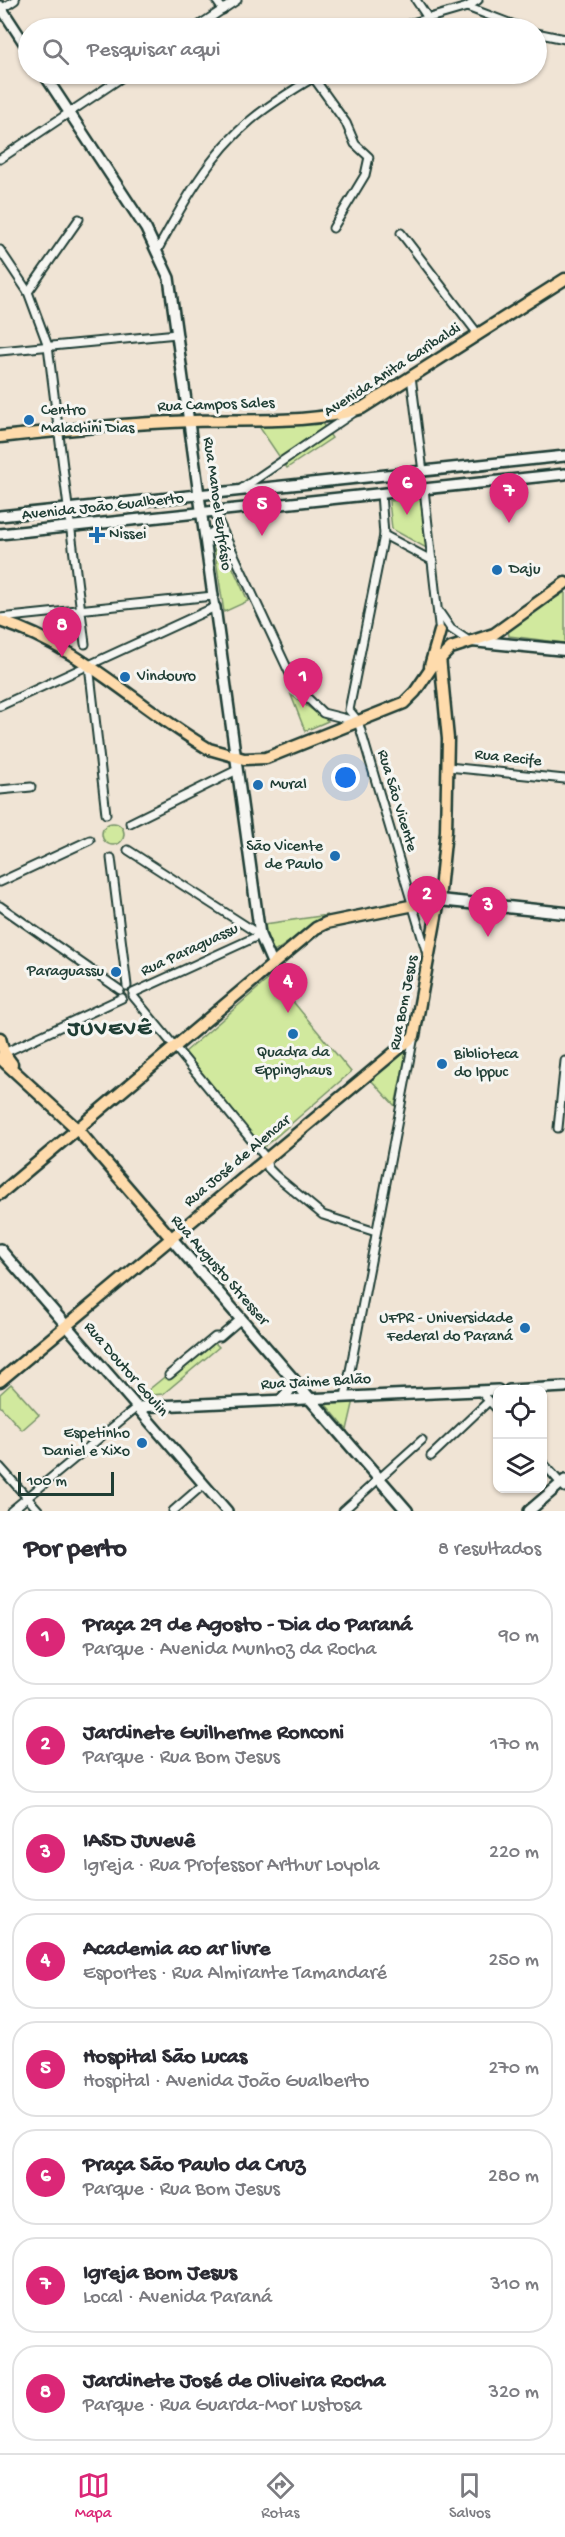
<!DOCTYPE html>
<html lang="pt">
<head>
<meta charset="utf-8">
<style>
  body { margin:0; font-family:"Gochi Hand",sans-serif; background:#f7f7f7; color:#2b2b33 }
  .controls { position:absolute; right:18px; bottom:18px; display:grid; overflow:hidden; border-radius:12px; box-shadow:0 2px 4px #0004 }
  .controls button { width:54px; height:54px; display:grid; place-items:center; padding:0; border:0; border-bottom:2px solid #e1e1e2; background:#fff; color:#2b2b33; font:30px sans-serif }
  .scale { position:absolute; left:18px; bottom:15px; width:96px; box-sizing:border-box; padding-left:6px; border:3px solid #1f3d34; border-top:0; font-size:16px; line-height:21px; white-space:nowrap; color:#1f3d34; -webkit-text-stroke:4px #f6f6f2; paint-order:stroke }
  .you { position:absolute; left:346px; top:778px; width:21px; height:21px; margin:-15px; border:4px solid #fff; border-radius:50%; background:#1a73e8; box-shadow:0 0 0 9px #1a73e833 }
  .badge { display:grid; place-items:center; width:39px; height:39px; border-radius:50%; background:#db2777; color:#fff; font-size:20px; font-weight:700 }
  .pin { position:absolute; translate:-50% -50px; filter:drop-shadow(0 2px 3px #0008) }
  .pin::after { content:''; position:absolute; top:32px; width:21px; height:18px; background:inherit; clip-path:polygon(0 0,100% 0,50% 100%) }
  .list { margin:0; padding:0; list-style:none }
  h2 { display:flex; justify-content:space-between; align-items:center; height:78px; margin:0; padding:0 24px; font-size:26px }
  h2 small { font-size:20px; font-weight:400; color:#7c7c81 }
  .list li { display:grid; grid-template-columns:39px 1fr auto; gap:18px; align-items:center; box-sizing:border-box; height:96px; margin:0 12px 12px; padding:0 12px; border:2px solid #e1e1e2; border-radius:24px }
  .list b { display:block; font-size:22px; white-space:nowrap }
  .list p { margin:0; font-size:20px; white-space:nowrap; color:#7c7c81 }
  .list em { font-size:20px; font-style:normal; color:#7c7c81 }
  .icon { flex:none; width:33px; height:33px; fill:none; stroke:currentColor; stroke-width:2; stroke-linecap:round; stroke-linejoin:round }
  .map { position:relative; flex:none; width:565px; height:1511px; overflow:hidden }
  .search { position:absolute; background:#fff; box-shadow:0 2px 4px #0004; left:18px; right:18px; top:18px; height:66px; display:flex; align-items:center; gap:15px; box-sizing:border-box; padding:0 21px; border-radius:33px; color:#7c7c81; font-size:22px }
  .sheet { height:942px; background:#fff }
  nav { display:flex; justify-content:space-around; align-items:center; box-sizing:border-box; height:84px; border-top:2px solid #e1e1e2; background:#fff; font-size:16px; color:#7c7c81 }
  nav a { display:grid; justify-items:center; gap:3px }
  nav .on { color:#db2777 }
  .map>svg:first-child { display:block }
  .green { fill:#d1e99e; stroke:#789369; stroke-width:1.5 }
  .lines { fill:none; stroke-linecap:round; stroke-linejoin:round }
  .minor-casing { stroke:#1f3d34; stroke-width:11 }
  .tertiary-casing { stroke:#1f3d34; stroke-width:14 }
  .secondary-casing { stroke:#1f3d34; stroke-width:15 }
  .primary-casing { stroke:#1f3d34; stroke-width:15 }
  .minor { stroke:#f6f6f2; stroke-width:7 }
  .tertiary { stroke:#f6f6f2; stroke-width:9 }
  .secondary { stroke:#f6f6f2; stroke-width:10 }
  .primary { stroke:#fedbac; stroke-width:10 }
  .poi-dot { fill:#1f6fb2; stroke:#f6f6f2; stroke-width:2 }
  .labels { text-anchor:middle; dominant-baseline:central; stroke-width:6; stroke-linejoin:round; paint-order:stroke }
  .street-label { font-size:16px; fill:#1f3d34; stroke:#f6f6f2 }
  .poi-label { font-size:16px; fill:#1f3d34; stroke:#f6f6f2; text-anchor:start }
  .district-label { font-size:22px; font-weight:bold; letter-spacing:1.5px; fill:#1f3d34; stroke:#f6f6f2 }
</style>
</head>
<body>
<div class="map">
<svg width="565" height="1511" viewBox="0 0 565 1511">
  <rect width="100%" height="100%" fill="#f0e4d5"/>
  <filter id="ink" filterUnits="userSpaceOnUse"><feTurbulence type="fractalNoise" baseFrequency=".0167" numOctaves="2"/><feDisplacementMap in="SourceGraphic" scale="12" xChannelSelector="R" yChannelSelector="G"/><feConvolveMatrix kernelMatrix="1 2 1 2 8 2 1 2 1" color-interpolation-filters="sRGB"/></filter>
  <g filter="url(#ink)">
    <!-- green -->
    <g class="green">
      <path d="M322 423 332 438 287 468 258 425Z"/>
      <path d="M422 498 428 549 392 529 389 501Z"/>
      <path d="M222 544 248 601 224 612 214 546Z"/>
      <path d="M565 592V643L509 636 508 631 528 614Z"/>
      <path d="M291 695 328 721 305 731Z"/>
      <circle cx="113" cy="834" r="11"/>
      <path d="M328 915 274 952 267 937 265 924Z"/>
      <path d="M272 976 351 1072 263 1148 185 1052Z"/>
      <path d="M407 1049 395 1106 371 1080Z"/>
      <path d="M211 1339 219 1347 163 1394 141 1396Z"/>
      <path d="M11 1384 39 1415 22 1430 0 1406V1394Z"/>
      <path d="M322 1400H354L347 1430Z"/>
    </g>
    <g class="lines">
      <defs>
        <g id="minor">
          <path d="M216 0 223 10"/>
          <path d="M416 0 428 18"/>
          <path d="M467 7 478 0"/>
          <path d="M0 10 15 0"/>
          <path d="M195 28 237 0"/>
          <path d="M395 28 467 7 522 28"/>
          <path d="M536 33 565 39"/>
          <path d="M313 77 346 123 355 144 369 157 365 175 333 228"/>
          <path d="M0 159 127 74"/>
          <path d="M401 233 478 334"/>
          <path d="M158 249C183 203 210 154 251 120 272 102 297 88 319 74"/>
          <path d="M0 250 28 292 48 346 85 644"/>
          <path d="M28 292 79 219"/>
          <path d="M0 351 177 334"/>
          <path d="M411 376 423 472"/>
          <path d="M241 489 353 413"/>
          <path d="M424 489 440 634"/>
          <path d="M381 493 384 535 349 710 358 721 427 954"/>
          <path d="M214 512 296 687 323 713 355 721"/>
          <path d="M384 535 433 561"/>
          <path d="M205 537 214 531 223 534"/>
          <path d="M440 613 451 629 469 641"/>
          <path d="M0 618 213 596 215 607 0 706"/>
          <path d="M89 665 106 814"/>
          <path d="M448 767 565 779"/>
          <path d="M0 790 31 787"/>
          <path d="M130 823 237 770"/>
          <path d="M128 850 260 935"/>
          <path d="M111 858 127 986"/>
          <path d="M0 882 90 840"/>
          <path d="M0 906 120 990"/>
          <path d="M133 993 260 935"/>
          <path d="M133 996 266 1158 268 1168 276 1176 323 1215 376 1232"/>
          <path d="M2 1054 122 998"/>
          <path d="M558 1128 565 1061"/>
          <path d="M169 1375 215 1337H220L241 1319"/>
          <path d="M480 1391 498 1410"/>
          <path d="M345 1397 414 1036"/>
          <path d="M431 1456 489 1401"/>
          <path d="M542 1462 565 1488"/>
          <path d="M0 1467 39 1511"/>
          <path d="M11 1511 137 1407"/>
          <path d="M173 1511 204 1484"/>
          <path d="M343 1511 422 1440"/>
        </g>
        <g id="tertiary">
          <path d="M0 6 28 49"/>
          <path d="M44 74 146 229 169 278 213 596"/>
          <path d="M0 516 565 456"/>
          <path d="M0 534 565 474"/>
          <path d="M215 607 260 935 273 965"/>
          <path d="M0 1249 227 1511"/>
          <path d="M509 1390 565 1387"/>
          <path d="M137 1407 498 1390"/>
          <path d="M529 1511 565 1480"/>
        </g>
        <g id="secondary">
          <path d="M472 641 565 650"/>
          <path d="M439 900 565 913"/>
          <path d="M171 1238 407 1511"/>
          <path d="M282 1400 295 1382"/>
        </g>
        <g id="primary">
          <path d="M0 437C64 430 128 423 193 421 248 419 309 425 362 408L565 279"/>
          <path d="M0 621C82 647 137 707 209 749L244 759 266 758 404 703 415 692 432 667 451 648 494 634 565 583"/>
          <path d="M430 666 440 631"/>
          <path d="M0 1038 4 1053 12 1064"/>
          <path d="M0 1058 77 1129 171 1238"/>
          <path d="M0 1194 316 928 326 923 439 900"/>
          <path d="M0 1381 414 1036 439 900 446 831 448 739 440 657"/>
        </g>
      </defs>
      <!-- minor casing -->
      <use href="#minor" class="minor-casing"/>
      <!-- tertiary casing -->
      <use href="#tertiary" class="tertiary-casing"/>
      <!-- secondary casing -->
      <use href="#secondary" class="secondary-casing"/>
      <!-- primary casing -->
      <use href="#primary" class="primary-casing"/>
      <!-- minor -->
      <use href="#minor" class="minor"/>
      <!-- tertiary -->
      <use href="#tertiary" class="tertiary"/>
      <!-- secondary -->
      <use href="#secondary" class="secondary"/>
      <!-- primary -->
      <use href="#primary" class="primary"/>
    </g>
  </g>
  <!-- markers -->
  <g class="poi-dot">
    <circle cx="29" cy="420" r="6"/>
    <path d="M94 526h6v6h6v6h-6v6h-6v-6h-6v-6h6z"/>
    <circle cx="497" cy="570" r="6"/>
    <circle cx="125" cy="677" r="6"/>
    <circle cx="258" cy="785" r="6"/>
    <circle cx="335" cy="856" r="6"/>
    <circle cx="116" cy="972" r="6"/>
    <circle cx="293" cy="1034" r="6"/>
    <circle cx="442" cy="1064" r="6"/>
    <circle cx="525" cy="1328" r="6"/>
    <circle cx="142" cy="1443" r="6"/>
  </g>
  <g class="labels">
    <!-- street labels -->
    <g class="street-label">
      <text transform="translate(393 371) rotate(-33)">Avenida Anita Garibaldi</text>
      <text transform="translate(216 406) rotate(-2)">Rua Campos Sales</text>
      <text transform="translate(216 504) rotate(82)">Rua Manoel Eufrásio</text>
      <text transform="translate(103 508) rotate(-6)">Avenida João Gualberto</text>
      <text transform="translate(508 759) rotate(6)">Rua Recife</text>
      <text transform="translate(396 801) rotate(73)">Rua São Vicente</text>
      <text transform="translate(190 951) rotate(-25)">Rua Paraguassu</text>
      <text transform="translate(405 1003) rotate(-79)">Rua Bom Jesus</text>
      <text transform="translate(238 1162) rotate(-40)">Rua José de Alencar</text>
      <text transform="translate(219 1271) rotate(49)">Rua Augusto Stresser</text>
      <text transform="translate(125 1370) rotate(49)">Rua Doutor Goulin</text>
      <text transform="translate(316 1383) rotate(-3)">Rua Jaime Balão</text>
    </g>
    <!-- poi labels -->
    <g class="poi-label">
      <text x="41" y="411">Centro<tspan x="41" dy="18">Malachini Dias</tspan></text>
      <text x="109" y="535">Nissei</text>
      <text x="509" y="570">Daju</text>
      <text x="137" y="677">Vindouro</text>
      <text x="270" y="785">Mural</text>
      <text x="323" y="847" text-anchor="end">São Vicente<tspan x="323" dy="18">de Paulo</tspan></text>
      <text x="104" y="972" text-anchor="end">Paraguassu</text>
      <text x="293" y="1053" text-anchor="middle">Quadra da<tspan x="293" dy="18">Eppinghaus</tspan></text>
      <text x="454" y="1055">Biblioteca<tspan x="454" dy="18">do Ippuc</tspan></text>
      <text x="513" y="1319" text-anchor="end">UFPR - Universidade<tspan x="513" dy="18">Federal do Paraná</tspan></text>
      <text x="130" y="1434" text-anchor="end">Espetinho<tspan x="130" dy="18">Daniel e Xixo</tspan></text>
    </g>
    <!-- district labels -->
    <g class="district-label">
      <text x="110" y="1030">JUVEVÊ</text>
    </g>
  </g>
</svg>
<div class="controls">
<button><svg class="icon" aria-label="locate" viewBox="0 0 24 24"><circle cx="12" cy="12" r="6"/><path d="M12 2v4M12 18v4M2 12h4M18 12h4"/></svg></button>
<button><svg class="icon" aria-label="layers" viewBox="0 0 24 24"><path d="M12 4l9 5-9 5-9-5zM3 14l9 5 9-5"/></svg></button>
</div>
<div class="scale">100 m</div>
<div class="you"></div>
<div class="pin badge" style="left:303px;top:708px">1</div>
<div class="pin badge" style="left:427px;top:926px">2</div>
<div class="pin badge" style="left:488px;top:937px">3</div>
<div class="pin badge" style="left:288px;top:1013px">4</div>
<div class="pin badge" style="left:262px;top:536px">5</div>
<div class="pin badge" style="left:407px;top:515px">6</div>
<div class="pin badge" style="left:509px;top:523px">7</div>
<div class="pin badge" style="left:62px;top:657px">8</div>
<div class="search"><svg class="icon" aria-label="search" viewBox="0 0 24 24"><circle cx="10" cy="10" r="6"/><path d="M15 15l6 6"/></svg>Pesquisar aqui</div>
</div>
<section class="sheet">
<h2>Por perto<small>8 resultados</small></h2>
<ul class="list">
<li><span class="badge">1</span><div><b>Praça 29 de Agosto - Dia do Paraná</b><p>Parque · Avenida Munhoz da Rocha</p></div><em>90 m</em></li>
<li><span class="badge">2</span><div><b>Jardinete Guilherme Ronconi</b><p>Parque · Rua Bom Jesus</p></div><em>170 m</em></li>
<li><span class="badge">3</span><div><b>IASD Juvevê</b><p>Igreja · Rua Professor Arthur Loyola</p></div><em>220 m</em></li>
<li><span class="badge">4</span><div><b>Academia ao ar livre</b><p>Esportes · Rua Almirante Tamandaré</p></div><em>250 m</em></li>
<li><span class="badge">5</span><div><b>Hospital São Lucas</b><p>Hospital · Avenida João Gualberto</p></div><em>270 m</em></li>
<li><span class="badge">6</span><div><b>Praça São Paulo da Cruz</b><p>Parque · Rua Bom Jesus</p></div><em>280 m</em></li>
<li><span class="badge">7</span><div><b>Igreja Bom Jesus</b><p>Local · Avenida Paraná</p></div><em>310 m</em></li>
<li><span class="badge">8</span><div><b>Jardinete José de Oliveira Rocha</b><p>Parque · Rua Guarda-Mor Lustosa</p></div><em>320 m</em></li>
</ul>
</section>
<nav>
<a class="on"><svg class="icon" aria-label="map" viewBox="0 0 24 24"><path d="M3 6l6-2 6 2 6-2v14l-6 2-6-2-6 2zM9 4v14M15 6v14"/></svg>Mapa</a>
<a><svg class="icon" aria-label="directions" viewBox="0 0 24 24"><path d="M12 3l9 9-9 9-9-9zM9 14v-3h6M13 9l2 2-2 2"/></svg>Rotas</a>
<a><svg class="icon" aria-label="saved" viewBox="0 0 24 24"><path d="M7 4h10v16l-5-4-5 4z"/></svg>Salvos</a>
</nav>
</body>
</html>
